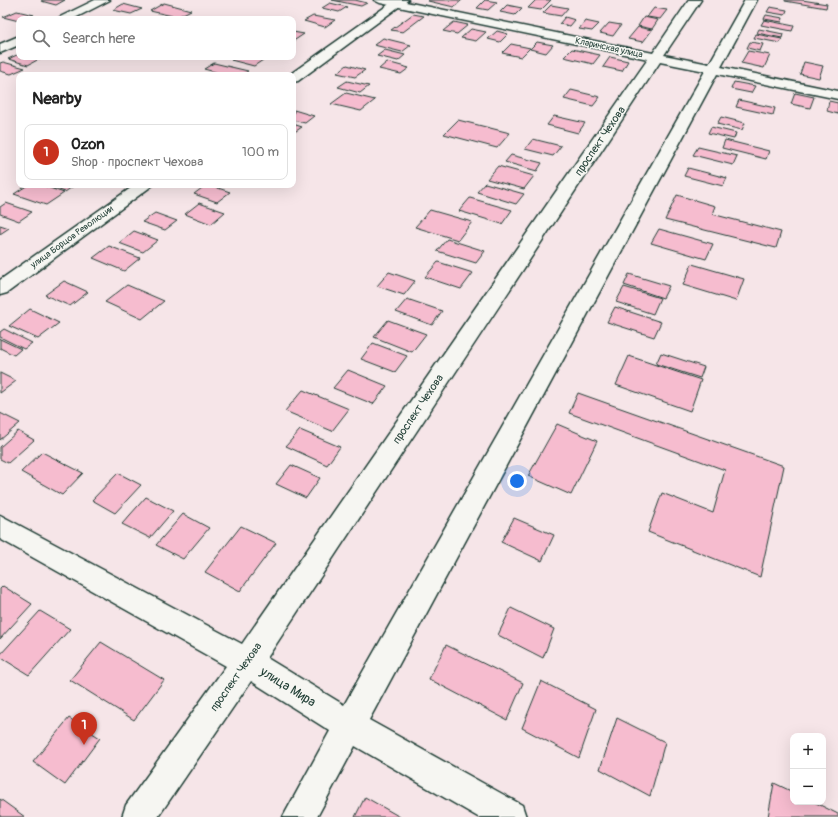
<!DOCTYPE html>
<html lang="en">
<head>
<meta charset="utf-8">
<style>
  body { margin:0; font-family:Pangolin,sans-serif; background:#f6f6f6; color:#222 }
  .controls { position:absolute; right:12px; bottom:12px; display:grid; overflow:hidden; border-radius:8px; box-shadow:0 4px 16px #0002 }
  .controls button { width:36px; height:36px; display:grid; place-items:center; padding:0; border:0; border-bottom:1px solid #e0e0e0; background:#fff; color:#222; font:20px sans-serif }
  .you { position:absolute; left:517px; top:481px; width:14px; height:14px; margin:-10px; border:3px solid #fff; border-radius:50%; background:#1a73e8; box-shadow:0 0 0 6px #1a73e833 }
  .badge { display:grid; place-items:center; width:26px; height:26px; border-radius:50%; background:#c8321e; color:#fff; font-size:13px; font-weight:700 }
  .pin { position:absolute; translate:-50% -33px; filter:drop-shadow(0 1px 2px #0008) }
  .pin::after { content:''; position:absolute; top:21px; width:14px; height:12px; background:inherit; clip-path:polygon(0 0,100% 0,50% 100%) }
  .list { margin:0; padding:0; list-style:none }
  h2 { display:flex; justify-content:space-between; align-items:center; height:52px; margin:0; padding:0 16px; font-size:17px }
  h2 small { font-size:13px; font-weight:400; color:#767676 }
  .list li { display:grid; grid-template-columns:26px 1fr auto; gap:12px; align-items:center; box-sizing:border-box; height:56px; margin:0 8px 8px; padding:0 8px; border:1px solid #e0e0e0; border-radius:8px }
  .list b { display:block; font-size:15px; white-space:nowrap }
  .list p { margin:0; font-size:13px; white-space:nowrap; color:#767676 }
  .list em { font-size:13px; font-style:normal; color:#767676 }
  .icon { flex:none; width:22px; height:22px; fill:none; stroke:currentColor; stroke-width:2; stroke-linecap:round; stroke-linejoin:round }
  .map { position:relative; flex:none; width:838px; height:817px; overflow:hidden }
  .search { position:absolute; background:#fff; box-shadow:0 4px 16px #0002; left:16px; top:16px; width:280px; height:44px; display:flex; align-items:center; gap:10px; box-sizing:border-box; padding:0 14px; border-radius:8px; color:#767676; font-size:15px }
  .panel { position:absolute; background:#fff; box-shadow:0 4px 16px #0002; left:16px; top:72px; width:280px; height:116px; border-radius:8px }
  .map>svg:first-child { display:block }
  .building { fill:#f6bccf; stroke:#1f3d34 }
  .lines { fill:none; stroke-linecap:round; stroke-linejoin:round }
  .minor-casing { stroke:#1f3d34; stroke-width:3 }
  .major-casing { stroke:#1f3d34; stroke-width:3 }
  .minor { fill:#f6f6f2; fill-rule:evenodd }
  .major { fill:#f6f6f2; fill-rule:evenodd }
  .labels { text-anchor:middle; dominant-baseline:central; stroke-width:3; stroke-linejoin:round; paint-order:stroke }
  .far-street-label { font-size:9px; fill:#1f3d34; stroke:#f6f6f2 }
  .street-label { font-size:11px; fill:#1f3d34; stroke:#f6f6f2 }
  .near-street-label { font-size:13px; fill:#1f3d34; stroke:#f6f6f2 }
</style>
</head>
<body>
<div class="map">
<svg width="838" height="817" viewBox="0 0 838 817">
  <rect width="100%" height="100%" fill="#f6e5e8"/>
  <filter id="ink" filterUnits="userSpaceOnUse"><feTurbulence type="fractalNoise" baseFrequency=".025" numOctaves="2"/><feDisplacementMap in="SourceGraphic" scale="8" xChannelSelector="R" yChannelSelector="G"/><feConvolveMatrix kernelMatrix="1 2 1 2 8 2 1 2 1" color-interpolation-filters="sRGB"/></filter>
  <g filter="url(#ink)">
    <!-- building -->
    <g class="building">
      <path d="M43 0H65L56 5 41 1Z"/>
      <path d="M332 0H355L367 3 361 6Z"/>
      <path d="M429 0H462L454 7 428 1Z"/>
      <path d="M485 0 497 2 488 10 477 8Z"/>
      <path d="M536 0H551L541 10 528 8Z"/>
      <path d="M785 0H802L827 4 826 8 785 1Z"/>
      <path d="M164 3 191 10 177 17 150 11Z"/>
      <path d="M330 3 347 7 339 12 322 8Z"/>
      <path d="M123 4 142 9 131 14 113 10Z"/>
      <path d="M507 5 522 8 515 15 500 12Z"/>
      <path d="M551 5 568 8 561 16 543 13Z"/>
      <path d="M770 7 787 10 785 15 767 12Z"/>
      <path d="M654 8 667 10 660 19 647 17Z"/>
      <path d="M17 11 34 15 26 19H19V21L3 17Z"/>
      <path d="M413 14 424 16 403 32 391 30Z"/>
      <path d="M766 15 783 18 782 22 764 19Z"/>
      <path d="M313 16 335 20 325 27 304 21Z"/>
      <path d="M565 17 575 20 570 26 559 24Z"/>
      <path d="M644 17 658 20 652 29 638 26Z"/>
      <path d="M764 20 794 26 792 31 761 25Z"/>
      <path d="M585 21 599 24 592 31 579 29Z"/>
      <path d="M454 22 468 25 457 34 443 31Z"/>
      <path d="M609 23 621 25 613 36 600 33Z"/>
      <path d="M638 27 652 30 643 42 628 39Z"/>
      <path d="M471 29 486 32 476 41 461 38Z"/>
      <path d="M759 29 783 34 782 38 757 33Z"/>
      <path d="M497 31 508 34 500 42 488 39Z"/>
      <path d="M293 32 304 34 295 40H293Z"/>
      <path d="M756 34 782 39 780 43 754 38Z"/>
      <path d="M383 38 411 45 402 52 374 45Z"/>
      <path d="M537 42 553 45 546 53 530 49Z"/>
      <path d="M750 42 763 44 760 51 747 48Z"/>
      <path d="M511 44 530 48 521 57 502 53Z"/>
      <path d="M572 49 600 55 593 64 564 57Z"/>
      <path d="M385 50 405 55 398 61 377 56Z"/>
      <path d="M748 51 770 55 764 68 741 63Z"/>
      <path d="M19 54V57L41 58 28 65 8 59Z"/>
      <path d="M236 57H251L263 60 254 66 231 60Z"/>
      <path d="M610 57 628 61 622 71 603 67Z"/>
      <path d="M3 62 25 68 11 74 0 71V63Z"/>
      <path d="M387 62 409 68 401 74 379 69Z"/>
      <path d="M804 62 823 66 819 78 800 74Z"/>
      <path d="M214 63 248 71 242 75H226L204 69Z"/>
      <path d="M347 65 365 70 355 77 337 73Z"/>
      <path d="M347 81 369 86 360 93 338 87Z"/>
      <path d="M734 82 755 86 751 93 731 89Z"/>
      <path d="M571 90 600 97 593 106 564 99Z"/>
      <path d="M346 93 375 100 361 111 331 104Z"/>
      <path d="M795 93 814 97 810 108 791 104Z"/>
      <path d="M739 100 775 108 773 115 736 107Z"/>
      <path d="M829 101 838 103V114L827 111Z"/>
      <path d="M294 110 314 116 305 123 293 120Z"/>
      <path d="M554 116 585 123 578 133 547 125Z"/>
      <path d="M721 117 745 123 742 130 717 124Z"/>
      <path d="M458 120 510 133 497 148 444 134Z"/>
      <path d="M293 124 302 127 293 133Z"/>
      <path d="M711 127 736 133 734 139 708 133Z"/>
      <path d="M533 139 561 146 553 156 525 149Z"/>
      <path d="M725 140 769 151 766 159 722 148Z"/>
      <path d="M698 147 737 156 733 165 693 155Z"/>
      <path d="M511 155 542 163 537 171 505 162Z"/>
      <path d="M498 166 534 176 524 189 487 179Z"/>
      <path d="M688 168 727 178 723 186 684 176Z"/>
      <path d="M485 183 524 194 516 204 477 192Z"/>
      <path d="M28 185H41L64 193 46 205 14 194Z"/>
      <path d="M45 185H75L65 192Z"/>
      <path d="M206 185H209L230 192 217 202 194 194Z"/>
      <path d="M677 195 715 206 712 214 781 232 776 248 665 220Z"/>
      <path d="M470 198 512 210 502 224 459 211Z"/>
      <path d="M6 203 32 212 19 221 0 214V207Z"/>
      <path d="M199 203 225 212 211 224 185 214Z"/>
      <path d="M430 210 472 222 458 240 415 227Z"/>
      <path d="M155 213 177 221 165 230 142 222Z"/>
      <path d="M0 225 9 228 0 234Z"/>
      <path d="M659 229 713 244 706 259 651 243Z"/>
      <path d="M134 231 158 240 143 252 119 243Z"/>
      <path d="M447 239 485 251 476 263 437 251Z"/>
      <path d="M109 246 140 258 124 271 93 258Z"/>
      <path d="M438 262 473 273 461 289 425 277Z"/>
      <path d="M692 264 744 279 736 301 683 285Z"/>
      <path d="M389 272 415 281 404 295 377 286Z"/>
      <path d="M629 274 669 286 663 298 624 285Z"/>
      <path d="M64 281 88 292 70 306 45 295Z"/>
      <path d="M127 285 164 301 142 319 105 302Z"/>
      <path d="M624 287 660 298 653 314 616 302Z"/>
      <path d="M407 299 442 311 432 325 396 312Z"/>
      <path d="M615 307 661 322 654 337 607 322Z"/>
      <path d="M30 309 59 323 38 339 9 326Z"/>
      <path d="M388 320 426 334 412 352 374 337Z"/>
      <path d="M4 329 32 343 24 349 0 337V332Z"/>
      <path d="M0 339 21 349 14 355 0 348Z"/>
      <path d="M373 343 407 356 395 372 361 359Z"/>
      <path d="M661 353 704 367 700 378 656 364Z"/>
      <path d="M629 356 701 380 690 411 616 385Z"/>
      <path d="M348 370 387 386 373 404 333 388Z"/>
      <path d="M0 373 16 381 0 393Z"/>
      <path d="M303 390 349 409 332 431 285 411Z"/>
      <path d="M578 393 784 466 760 577 648 532 662 493 713 513 725 470 569 413Z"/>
      <path d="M0 413 20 423 0 440Z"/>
      <path d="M557 424 597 441 571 495 528 476Z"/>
      <path d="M300 430 340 447 327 465 286 446Z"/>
      <path d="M18 431 34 440 8 463 0 459V447Z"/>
      <path d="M42 452 83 473 62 495 21 472Z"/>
      <path d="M291 465 320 478 306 498 276 484Z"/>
      <path d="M118 473 141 485 115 513 92 500Z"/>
      <path d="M146 497 173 511 150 538 122 524Z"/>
      <path d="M183 514 209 528 183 559 156 545Z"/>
      <path d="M514 518 554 535 542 561 501 542Z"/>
      <path d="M241 526 276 543 240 591 205 572Z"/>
      <path d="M3 586 32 604 0 639V589Z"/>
      <path d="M511 608 554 629 543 658 498 635Z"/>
      <path d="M40 611 70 629 29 675 0 657V655Z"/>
      <path d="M101 642 164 680 134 720 70 680Z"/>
      <path d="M446 645 523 683 507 720 429 679Z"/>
      <path d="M541 681 596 709 579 758 522 728Z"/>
      <path d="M69 718 100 738 65 785 33 762Z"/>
      <path d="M617 718 665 742 650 796 600 769Z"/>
      <path d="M774 783 793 792V802H814L838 814V817H768Z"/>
      <path d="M365 797 400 817H355Z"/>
      <path d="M0 799 25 817H0Z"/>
    </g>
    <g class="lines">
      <defs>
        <g id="minor">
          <path d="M95 0H110L73 19H58L60 17Z"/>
          <path d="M374 0H396L653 53 689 0H701L664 55 709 64 745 0H757L721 67 838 91V99L717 74 369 720 522 805 526 817H478L355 746 317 817H283L330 731 251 681 158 817H122L126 805 226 666 0 539V515L242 644 648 59 380 3ZM660 62 705 71 344 705 267 658Z"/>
          <path d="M19 36V45L0 53V44Z"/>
        </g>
        <g id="major">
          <path d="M395 0H408L298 81 293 82V75H289Z"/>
          <path d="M135 185H153L7 293 0 295V280Z"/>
        </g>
      </defs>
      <!-- minor casing -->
      <use href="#minor" class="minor-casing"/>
      <!-- major casing -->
      <use href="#major" class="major-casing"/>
      <!-- minor -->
      <use href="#minor" class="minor"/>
      <!-- major -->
      <use href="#major" class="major"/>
    </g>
  </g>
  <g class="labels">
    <!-- far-street labels -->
    <g class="far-street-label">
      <text transform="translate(609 48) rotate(12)">Кларинская улица</text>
      <text transform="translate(72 237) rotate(-36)">улица Борцов Революции</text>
    </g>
    <!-- street labels -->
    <g class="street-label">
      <text transform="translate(600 141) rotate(-56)">проспект Чехова</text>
      <text transform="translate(418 409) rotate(-56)">проспект Чехова</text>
      <text transform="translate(236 677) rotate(-55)">проспект Чехова</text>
    </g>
    <!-- near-street labels -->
    <g class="near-street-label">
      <text transform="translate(288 687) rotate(32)">улица Мира</text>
    </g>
  </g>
</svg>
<div class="controls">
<button>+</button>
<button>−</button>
</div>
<div class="you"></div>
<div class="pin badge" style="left:84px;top:745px">1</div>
<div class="search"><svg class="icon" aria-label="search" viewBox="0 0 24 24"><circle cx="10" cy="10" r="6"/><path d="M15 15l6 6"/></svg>Search here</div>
<section class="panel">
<h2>Nearby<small></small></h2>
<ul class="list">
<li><span class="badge">1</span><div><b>Ozon</b><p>Shop · проспект Чехова</p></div><em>100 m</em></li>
</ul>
</section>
</div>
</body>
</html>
